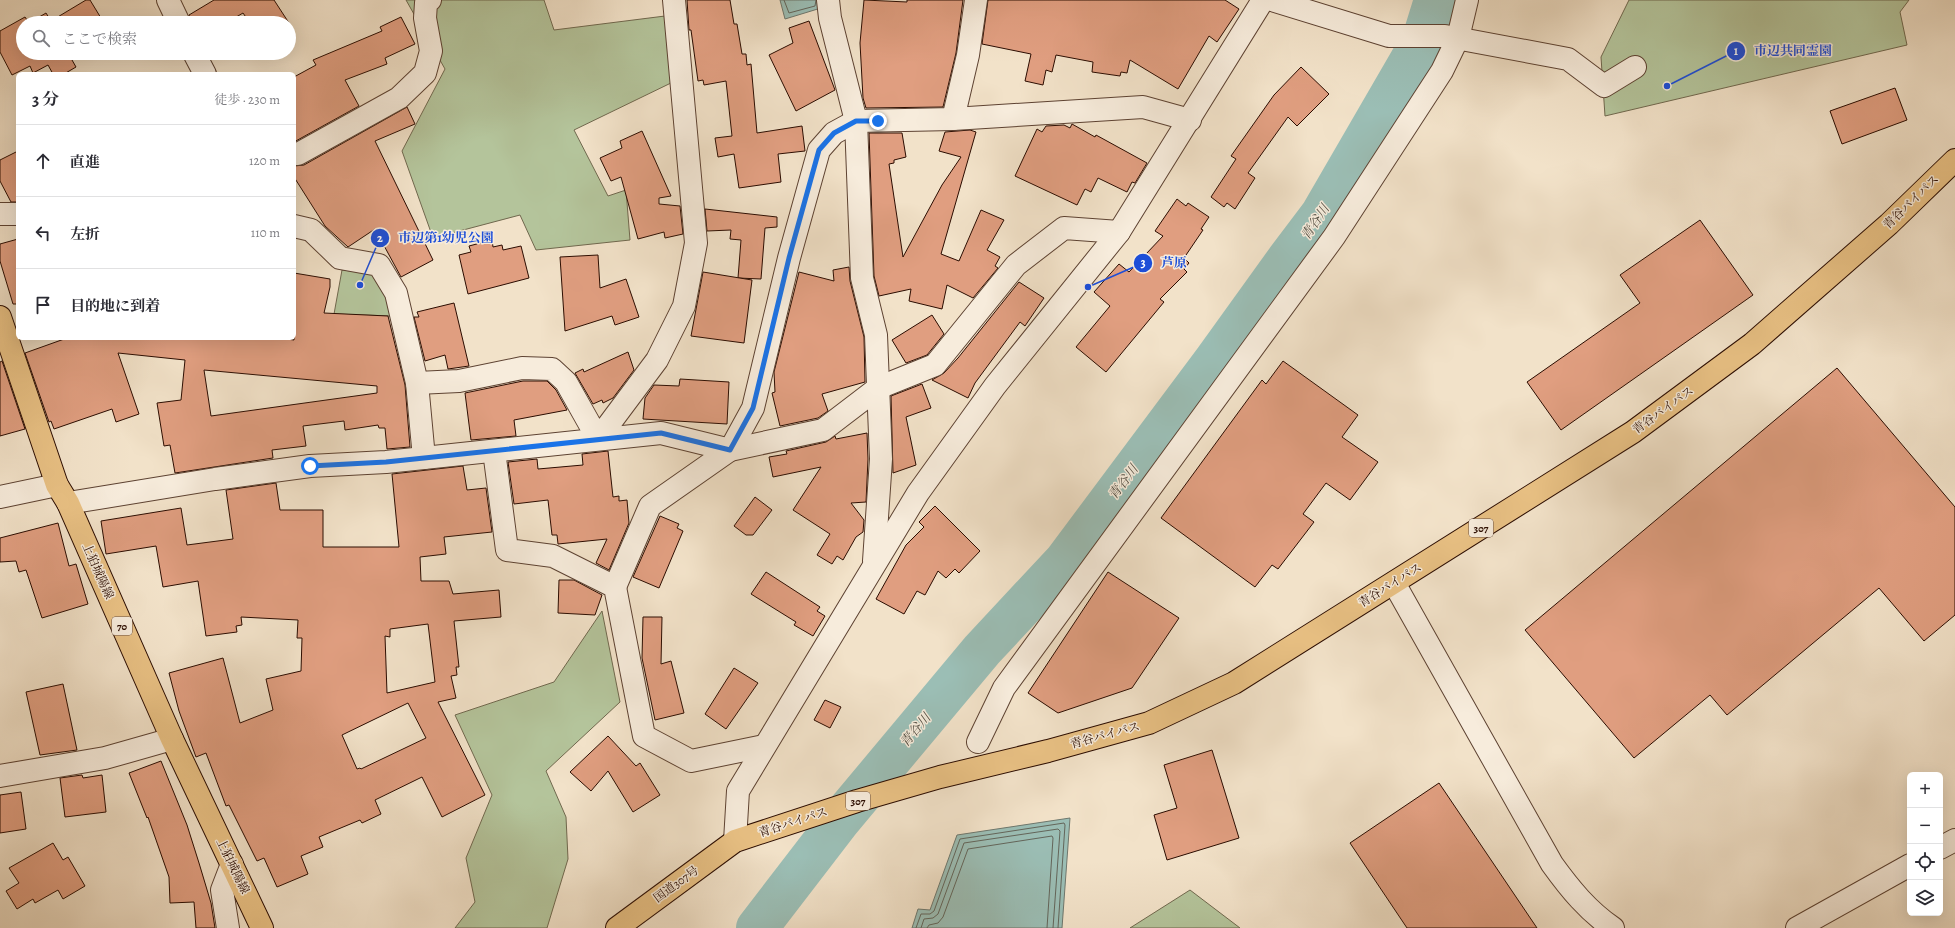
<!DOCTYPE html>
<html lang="ja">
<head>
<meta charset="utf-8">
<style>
  body { margin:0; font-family:Alegreya,"Noto Serif JP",serif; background:#f7f7f7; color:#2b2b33 }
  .controls { position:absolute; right:12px; bottom:12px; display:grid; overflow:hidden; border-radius:6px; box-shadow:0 4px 16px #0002 }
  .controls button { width:36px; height:36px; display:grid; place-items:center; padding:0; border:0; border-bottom:1px solid #e1e1e2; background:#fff; color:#2b2b33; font:20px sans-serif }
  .stop { position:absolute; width:12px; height:12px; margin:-9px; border:3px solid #1a73e8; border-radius:50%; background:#fff }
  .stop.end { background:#1a73e8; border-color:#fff; box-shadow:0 1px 4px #0008 }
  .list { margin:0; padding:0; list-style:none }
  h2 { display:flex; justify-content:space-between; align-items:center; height:52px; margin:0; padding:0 16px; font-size:17px }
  h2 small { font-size:13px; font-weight:400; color:#7c7c81 }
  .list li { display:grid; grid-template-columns:26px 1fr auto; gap:12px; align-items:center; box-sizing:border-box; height:72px; padding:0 16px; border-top:1px solid #e1e1e2 }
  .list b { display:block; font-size:15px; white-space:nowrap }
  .list em { font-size:13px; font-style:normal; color:#7c7c81 }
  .icon { flex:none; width:22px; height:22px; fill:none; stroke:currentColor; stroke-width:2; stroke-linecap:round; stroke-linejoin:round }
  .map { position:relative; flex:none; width:1955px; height:928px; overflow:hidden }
  .search { position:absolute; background:#fff; box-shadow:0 4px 16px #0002; left:16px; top:16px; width:280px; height:44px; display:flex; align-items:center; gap:10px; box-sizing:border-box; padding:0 14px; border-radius:22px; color:#7c7c81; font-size:15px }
  .panel { position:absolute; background:#fff; box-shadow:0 4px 16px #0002; left:16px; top:72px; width:280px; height:268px; border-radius:6px }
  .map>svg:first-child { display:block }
  .green { fill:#b4c49b; stroke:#70684e }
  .water { fill:#9bbeb5; stroke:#6e776d }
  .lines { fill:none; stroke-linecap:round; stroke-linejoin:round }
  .shore { stroke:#63655a; stroke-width:1 }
  .river { stroke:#9bbeb5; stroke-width:42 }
  .building { fill:#e09e80; stroke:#2b0c00; fill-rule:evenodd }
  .minor-casing { stroke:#5d4232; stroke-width:24 }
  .tertiary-casing { stroke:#5d4232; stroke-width:24 }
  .primary-casing { stroke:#2b0c00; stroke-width:24 }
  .trunk-casing { stroke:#2b0c00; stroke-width:24 }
  .minor { stroke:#f7ecdc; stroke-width:22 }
  .tertiary { stroke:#f7ecdc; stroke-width:22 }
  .primary { stroke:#e9c184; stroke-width:22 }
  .trunk { stroke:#e9c184; stroke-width:22 }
  .route { stroke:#1a73e8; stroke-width:5 }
  .labels { text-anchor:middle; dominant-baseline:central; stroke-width:3; stroke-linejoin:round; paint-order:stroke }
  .shield { fill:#f7ecdc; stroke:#684f42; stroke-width:1 }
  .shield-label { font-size:11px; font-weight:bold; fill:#2b0c00 }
  .street-label { font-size:12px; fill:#2b0c00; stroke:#f7ecdc }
  .water-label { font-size:13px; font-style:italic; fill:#585348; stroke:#f7ecdc }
  .leader { fill:none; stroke:#1d4ed8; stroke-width:1.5 }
  .callout-dot { fill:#1d4ed8; stroke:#f7ecdc; stroke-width:1.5 }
  .mark-label { font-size:12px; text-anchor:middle; font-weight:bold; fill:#fff }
  .callout-label { font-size:13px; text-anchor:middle; font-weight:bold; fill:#1d4ed8; stroke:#f7ecdc; stroke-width:3; stroke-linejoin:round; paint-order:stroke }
</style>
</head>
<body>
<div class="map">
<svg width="1955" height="928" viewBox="0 0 1955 928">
  <rect width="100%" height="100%" fill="#f2e2c9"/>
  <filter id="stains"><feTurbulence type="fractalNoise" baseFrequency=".005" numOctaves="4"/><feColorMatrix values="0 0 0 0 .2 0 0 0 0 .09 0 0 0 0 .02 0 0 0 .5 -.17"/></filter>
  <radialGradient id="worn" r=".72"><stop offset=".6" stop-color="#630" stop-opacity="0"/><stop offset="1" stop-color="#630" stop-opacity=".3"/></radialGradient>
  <!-- green -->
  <g class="green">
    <path d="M406 0H544L554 30 665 16 673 82 574 130 608 196 626 190 630 240 536 250 520 215 433 238 402 151 445 69Z"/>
    <path d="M1629 0H1909L1900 12 1907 45 1605 116 1601 57Z"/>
    <path d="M342 270 372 273 390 296 392 316 334 314Z"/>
    <path d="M602 611 620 702 546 771 566 817 568 859 547 928H455L475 902 466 858 492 795 455 715 554 682Z"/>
    <path d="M1190 890 1240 928H1130Z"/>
  </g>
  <!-- water -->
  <g class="water">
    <path d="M780 0H819L821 8 785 19Z"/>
    <path d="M1070 818 1062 928H912L918 909 930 910 957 835Z"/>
  </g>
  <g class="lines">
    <!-- shore -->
    <g class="shore">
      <path d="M784 0 789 13 815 6 816 0"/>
      <path d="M916 928 921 914H930L934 911 960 839 1064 823 1065 825 1058 928"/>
      <path d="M921 928 924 919 933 918 938 914 964 843 1058 829 1060 831 1053 928"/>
      <path d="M927 928 929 925 938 923 943 917 968 849 1052 836 1053 838 1047 928"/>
    </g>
    <!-- river -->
    <path class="river" d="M757 928 840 820 982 650 1065 561 1215 360 1287 260 1321 215 1423 39 1435 0"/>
  </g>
  <!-- building -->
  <g class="building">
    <path d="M86 0H90L104 23H23V53H68L76 67 64 74H53L48 65 33 73 30 66 12 75 0 52V31L25 17 29 23 46 13 51 21Z"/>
    <path d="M214 0H274L289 23H250L243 13 226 23H191L189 15Z"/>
    <path d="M687 0H730L734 24H737L742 54H746L747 65 751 64 757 133 802 126 805 151 778 154 781 182 739 188 734 154 718 157 715 138 732 136 726 81 704 85 703 80 698 81 691 30H689Z"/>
    <path d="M864 0 907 2V0H963L956 53 943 107 866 108 863 98 860 43Z"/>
    <path d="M988 0H1225L1239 9 1217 42 1209 36 1178 89 1130 60 1127 73 1121 72 1120 76 1092 72 1093 62 1056 55 1052 72 1046 70 1043 85 1025 81 1031 54 982 44Z"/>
    <path d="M401 17 415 44 385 58 387 64 345 80 359 106 294 142V77L316 65 313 60 382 31 380 27Z"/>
    <path d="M809 21 835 90 796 111 769 55 793 43 789 28Z"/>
    <path d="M1301 67 1329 94 1297 126 1288 117 1248 173 1255 178 1235 209 1227 203 1224 207 1211 197 1236 159 1231 156 1274 95Z"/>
    <path d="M1895 88 1907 120 1842 144 1830 111Z"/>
    <path d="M407 107 415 124 375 141 433 260 401 277 375 229 348 247 325 226 294 177V166L304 165Z"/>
    <path d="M1072 124 1095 137 1096 135 1147 163 1135 183 1132 182 1127 192 1098 178 1091 192 1085 189 1077 205 1015 176 1037 129 1042 132 1046 126 1064 125 1070 128Z"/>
    <path d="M970 130 976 132 941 254 959 261 981 210 1004 220 987 250 1000 257 995 266 998 268 973 298 947 285 942 309 909 301 911 289 879 296 874 276 869 133H902L906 157 894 160V163L889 164 903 257 942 185 961 157 939 151 945 132Z"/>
    <path d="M642 131 671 196 659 198V204L680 206 683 234 665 238 664 232 638 239 621 177 611 181 600 158 622 148 620 141Z"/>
    <path d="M18 151V202H11L0 181V160Z"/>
    <path d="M1177 199 1186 206 1188 203 1209 217 1201 229 1203 230 1184 258 1189 263 1184 269 1187 272 1160 299 1164 302 1106 372 1076 347 1110 306 1094 292 1119 264 1129 272 1163 236 1155 231Z"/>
    <path d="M705 209 777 217V227L765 228 761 279 738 278 741 240 730 239 731 230 707 231Z"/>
    <path d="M1700 220 1753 295 1561 430 1527 382 1640 303 1620 275Z"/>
    <path d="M18 239V304H13L0 261V244Z"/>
    <path d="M492 240 493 247 502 245 503 250 521 246 529 278 468 294 459 255 471 252 469 246Z"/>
    <path d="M598 255 600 288 626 279 639 317 615 325 612 316 565 331 560 257Z"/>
    <path d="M849 267 850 281 864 337 865 382 822 394 828 411 818 418 780 426 772 393 775 392 774 372 799 272 834 281 833 270Z"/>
    <path d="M703 272 752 280 744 343 691 336Z"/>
    <path d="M294 273 330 279V287L324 313 388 316 405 385 410 447 387 449 385 428H379L378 425 345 430 344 421 303 426 306 446 272 450 273 458 175 473 170 445 164 446 157 403 181 400 185 360 118 353 139 414 116 422 112 409 54 429 51 421 49 422 25 353 67 338H279L294 340ZM204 370 377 386V393L211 416Z"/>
    <path d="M1019 282 1044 298 1025 326 1020 322 975 383 968 398 932 380 944 373 958 358Z"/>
    <path d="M454 303 469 366 448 369 445 355 425 361 414 317H419L417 312Z"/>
    <path d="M932 315 944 334 927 355 906 363 892 340Z"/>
    <path d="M628 352 634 370 613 398 603 403 602 400 593 404 575 373 583 369 584 372Z"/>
    <path d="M2 361 25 429 0 436V362Z"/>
    <path d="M1283 361 1358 415 1342 437 1378 462 1350 500 1326 483 1303 514 1314 522 1278 569 1272 565 1255 587 1161 518 1262 380 1266 384Z"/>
    <path d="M1837 368 1955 507V615L1924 641 1879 588 1727 715 1710 695 1634 758 1525 630Z"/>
    <path d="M680 379 729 382 727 424 643 419 645 398 654 385 679 386Z"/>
    <path d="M523 381H547L556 390 567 410 514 420 516 436 471 440 465 393Z"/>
    <path d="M922 384 931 408 906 417 916 465 893 473 891 396Z"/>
    <path d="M867 433 868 459 866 502 851 503 864 520 863 532 856 537 843 560 837 556 832 564 817 555 830 534 793 510 821 467 773 477 769 457 787 454 786 451 826 442 835 436 836 439Z"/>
    <path d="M608 451 613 497 619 496V501L627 500 629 523 609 570 596 563 607 539 558 544 557 535H552L548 500 514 504 508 462 537 459 538 469 583 465 582 454Z"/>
    <path d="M463 466 467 490 486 488 492 532 444 537 446 554 420 557 421 581H449L453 594 499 590 501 617 454 621 459 667H456L457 675 451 676 456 698 438 702 485 795 442 817 422 777 375 800 381 814 362 823 360 820 319 837 323 847 301 856 308 874 277 887 264 858 257 861 229 805 226 806 206 753 196 757 179 711 169 673 223 658 240 723 273 710 266 679 301 671 302 638H297L298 620 241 617 242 625 236 626 237 632 206 636 198 581 163 587 156 546 106 554 101 521 181 508 187 545 233 539 226 490 276 483 280 510H323V547H399L392 474ZM428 624 435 682 387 693 385 636 390 637V629ZM408 703 426 738 361 769 360 768 357 769 342 735Z"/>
    <path d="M755 497 772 510 753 535H746L734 526Z"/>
    <path d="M935 506 980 551 959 573 955 569 946 578 938 571 925 595 917 591 904 614 876 599 906 545 924 527 919 522Z"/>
    <path d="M660 516 679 524 677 528 683 531 659 588 633 577Z"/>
    <path d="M58 523 69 566 76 564 88 604 42 618 26 570 19 572 16 561 0 562V538Z"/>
    <path d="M766 572 820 607 817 611 825 616 813 636 794 625 796 622 751 594Z"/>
    <path d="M1108 572 1179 618 1132 688 1058 713 1028 693Z"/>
    <path d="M559 580H574L602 595 595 615 558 613Z"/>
    <path d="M643 617H662L661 664 671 661 684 713 655 720 642 658Z"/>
    <path d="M734 668 758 683 726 729 705 714Z"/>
    <path d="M63 684 77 750 40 755 26 692Z"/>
    <path d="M825 700 841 707 830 728 814 720Z"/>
    <path d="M608 736 636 766 640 763 660 795 633 812 608 771 591 791 570 772Z"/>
    <path d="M1212 750 1239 838 1167 860 1154 815 1177 808 1164 765Z"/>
    <path d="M161 761 187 825 199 863 211 903 215 928H196L194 902 170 903 169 877 148 817 147 818 129 773Z"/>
    <path d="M82 775 83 778 102 775 106 812 65 817 60 778Z"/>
    <path d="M1439 783 1537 928H1407L1350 843Z"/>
    <path d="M21 792 26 829 0 833V795Z"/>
    <path d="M53 843 63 860 68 857 85 886 63 899 58 890 35 903 33 899 17 909 6 891 19 883 9 868Z"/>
  </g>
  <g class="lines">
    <defs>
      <g id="minor">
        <path d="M168 0 179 23"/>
        <path d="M828 0 830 18 856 121 862 278 876 335 881 459 874 561"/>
        <path d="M1272 0 1389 36H1445L1568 59 1604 86 1635 67"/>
        <path d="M194 53 205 74"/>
        <path d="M953 119 968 55 976 0"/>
        <path d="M294 154H298L399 98 425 73 431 51 425 18 426 3 430 0"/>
        <path d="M0 214H18"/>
        <path d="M294 226 311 230 340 258 379 265 396 293 417 383 424 458"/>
        <path d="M417 383 459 381 522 368 552 369 566 382 598 439 657 360 684 306 696 243 674 0"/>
        <path d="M494 451 507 550 553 556 615 587 644 736 691 761 764 746"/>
        <path d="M0 497 57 485"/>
        <path d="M68 503 215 479 310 466 386 462 661 433 730 450 823 430 878 388 935 365 1016 265 1064 228 1119 232"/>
        <path d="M615 587 650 506 730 450 753 408 789 258 819 150 834 133 856 121 953 119 1143 107 1190 120"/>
        <path d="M978 742 1004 688 1334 237 1442 71 1458 38 1467 0"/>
        <path d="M0 776 105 758 172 739"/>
        <path d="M735 841 738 791 918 493 995 386 1119 232 1263 0"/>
        <path d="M228 928 222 890 232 864"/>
      </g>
      <g id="tertiary">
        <path d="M1394 583 1552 864C1570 889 1588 911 1613 928"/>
        <path d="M1940 848 1955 840"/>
        <path d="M1797 928 1910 865"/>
      </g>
      <path id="primary" d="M0 317 57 485 68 503 172 739 262 928"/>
      <path id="trunk" d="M617 928 735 841 857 801 940 777 1048 751 1149 723 1234 683 1633 432 1752 344 1889 224 1955 160"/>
    </defs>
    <!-- minor casing -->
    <use href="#minor" class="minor-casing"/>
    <!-- tertiary casing -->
    <use href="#tertiary" class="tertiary-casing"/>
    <!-- primary casing -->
    <use href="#primary" class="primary-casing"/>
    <!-- trunk casing -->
    <use href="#trunk" class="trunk-casing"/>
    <!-- minor -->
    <use href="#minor" class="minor"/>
    <!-- tertiary -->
    <use href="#tertiary" class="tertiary"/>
    <!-- primary -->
    <use href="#primary" class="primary"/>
    <!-- trunk -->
    <use href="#trunk" class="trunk"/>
  </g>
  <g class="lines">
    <!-- route -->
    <path class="route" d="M310 466 386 462 661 433 730 450 753 408 789 258 819 150 834 133 856 121H878"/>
  </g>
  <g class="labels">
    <!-- shield labels -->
    <g class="shield">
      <rect x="1469" y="519" width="24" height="18" rx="3"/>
      <rect x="112" y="617" width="20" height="18" rx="3"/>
      <rect x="846" y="792" width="24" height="18" rx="3"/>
    </g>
    <g class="shield-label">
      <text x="1481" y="528">307</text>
      <text x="122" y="626">70</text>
      <text x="858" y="801">307</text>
    </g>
    <!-- street labels -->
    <g class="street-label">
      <text transform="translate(1911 202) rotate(-44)">青谷バイパス</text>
      <text transform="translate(1663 410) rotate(-36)">青谷バイパス</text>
      <text transform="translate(98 571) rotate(66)">上狛城陽線</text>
      <text transform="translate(1390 585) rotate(-32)">青谷バイパス</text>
      <text transform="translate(1105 735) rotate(-15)">青谷バイパス</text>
      <text transform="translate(793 822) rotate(-18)">青谷バイパス</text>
      <text transform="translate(233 866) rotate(64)">上狛城陽線</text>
      <text transform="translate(676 884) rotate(-36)">国道307号</text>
    </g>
    <!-- water labels -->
    <g class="water-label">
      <text transform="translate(1315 222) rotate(-56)">青谷川</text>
      <text transform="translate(1123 482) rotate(-53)">青谷川</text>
      <text transform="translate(915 730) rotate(-50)">青谷川</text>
    </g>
  </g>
  <!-- callouts -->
  <path class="leader" d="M1667 86L1736 51M360 285L380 238M1088 287L1143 263"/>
  <g class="callout-dot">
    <circle cx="1667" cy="86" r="4"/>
    <circle cx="360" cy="285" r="4"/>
    <circle cx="1088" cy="287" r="4"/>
    <circle cx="1736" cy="51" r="10"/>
    <circle cx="380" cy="238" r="10"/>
    <circle cx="1143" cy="263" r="10"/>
  </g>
  <g class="mark-label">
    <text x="1736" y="55">1</text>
    <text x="380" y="242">2</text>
    <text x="1143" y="267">3</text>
  </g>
  <g class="callout-label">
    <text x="1793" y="55">市辺共同霊園</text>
    <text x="446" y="242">市辺第1幼児公園</text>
    <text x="1174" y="267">芦原</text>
  </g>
  <rect width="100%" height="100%" filter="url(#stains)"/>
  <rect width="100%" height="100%" fill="url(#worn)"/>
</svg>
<div class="controls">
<button>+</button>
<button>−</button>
<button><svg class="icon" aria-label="locate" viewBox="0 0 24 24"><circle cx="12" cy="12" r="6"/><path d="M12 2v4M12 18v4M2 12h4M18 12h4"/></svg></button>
<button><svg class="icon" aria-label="layers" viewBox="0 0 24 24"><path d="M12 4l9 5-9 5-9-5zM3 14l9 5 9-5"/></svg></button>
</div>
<div class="stop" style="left:310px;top:466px"></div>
<div class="stop end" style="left:878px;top:121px"></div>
<div class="search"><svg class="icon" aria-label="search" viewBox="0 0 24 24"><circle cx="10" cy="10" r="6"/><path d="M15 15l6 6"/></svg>ここで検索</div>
<section class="panel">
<h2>3 分<small>徒歩 · 230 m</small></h2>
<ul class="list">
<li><svg class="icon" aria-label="ahead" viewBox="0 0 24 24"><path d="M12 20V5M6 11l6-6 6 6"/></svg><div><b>直進</b></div><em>120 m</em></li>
<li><svg class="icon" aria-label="left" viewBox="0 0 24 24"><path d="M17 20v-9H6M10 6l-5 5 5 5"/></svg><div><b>左折</b></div><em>110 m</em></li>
<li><svg class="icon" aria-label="arrive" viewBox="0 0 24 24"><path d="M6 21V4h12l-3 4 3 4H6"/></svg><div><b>目的地に到着</b></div></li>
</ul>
</section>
</div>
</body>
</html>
